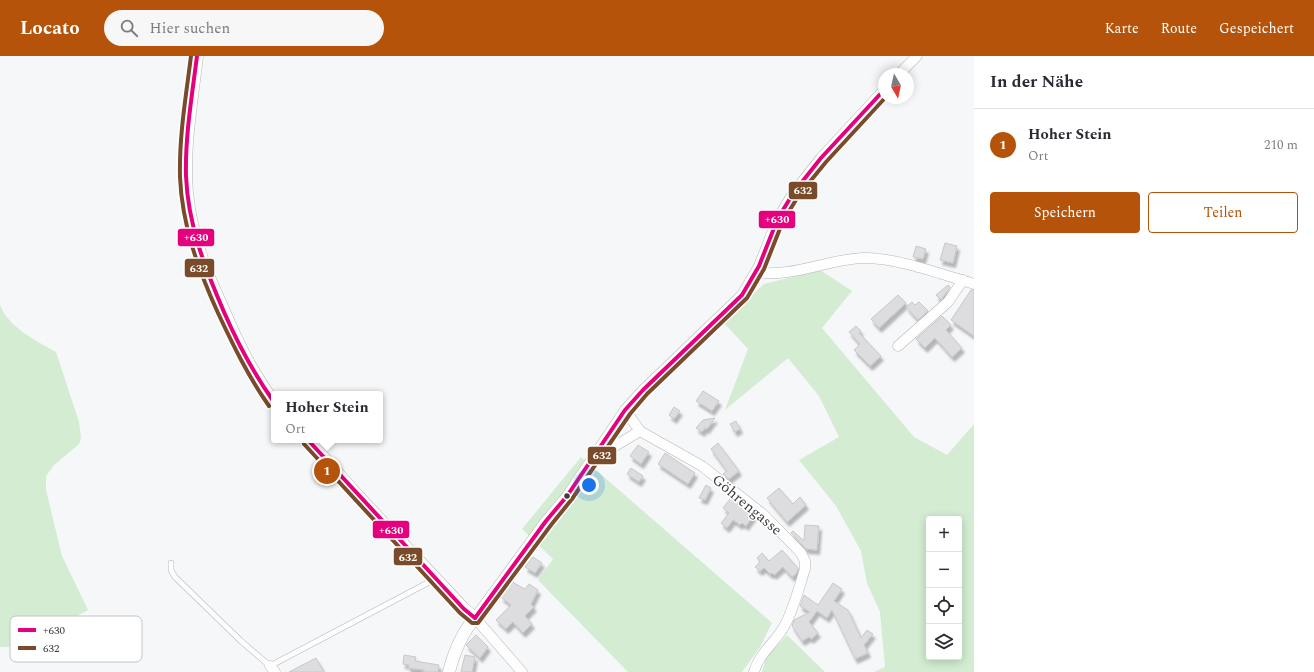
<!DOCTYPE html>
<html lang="de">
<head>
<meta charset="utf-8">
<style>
  body { margin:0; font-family:Spectral,serif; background:#f7f7f7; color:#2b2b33 }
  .controls { position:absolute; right:12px; bottom:12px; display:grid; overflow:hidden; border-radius:4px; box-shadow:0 2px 10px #0003 }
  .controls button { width:36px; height:36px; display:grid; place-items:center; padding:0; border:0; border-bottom:1px solid #e1e1e2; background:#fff; color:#2b2b33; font:20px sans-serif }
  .compass { position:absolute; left:878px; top:12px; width:36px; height:36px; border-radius:50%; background:#fff; box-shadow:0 2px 10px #0003; rotate:171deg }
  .you { position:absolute; left:589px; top:429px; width:14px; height:14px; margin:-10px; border:3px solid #fff; border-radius:50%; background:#1a73e8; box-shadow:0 0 0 6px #1a73e833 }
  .badge { display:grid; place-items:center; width:26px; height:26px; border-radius:50%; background:#b45309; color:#fff; font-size:13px; font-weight:700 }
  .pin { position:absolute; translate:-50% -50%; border:2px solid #fff; box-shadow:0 1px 4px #0006 }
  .popup { position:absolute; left:271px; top:335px; width:112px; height:52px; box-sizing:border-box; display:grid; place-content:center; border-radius:4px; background:#fff; filter:drop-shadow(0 1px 3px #0005); font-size:13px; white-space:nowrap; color:#7c7c81 }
  .popup b { font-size:15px; color:#2b2b33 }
  .popup::after { content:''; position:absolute; left:50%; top:100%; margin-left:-8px; border:8px solid transparent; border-top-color:#fff }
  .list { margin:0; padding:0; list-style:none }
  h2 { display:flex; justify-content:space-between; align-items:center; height:52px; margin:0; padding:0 16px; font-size:17px }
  h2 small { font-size:13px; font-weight:400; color:#7c7c81 }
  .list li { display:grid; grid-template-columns:26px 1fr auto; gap:12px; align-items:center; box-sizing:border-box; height:72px; padding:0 16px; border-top:1px solid #e1e1e2 }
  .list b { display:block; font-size:15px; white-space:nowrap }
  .list p { margin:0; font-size:13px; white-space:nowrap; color:#7c7c81 }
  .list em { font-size:13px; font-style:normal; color:#7c7c81 }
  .actions { display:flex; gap:8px; padding:12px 16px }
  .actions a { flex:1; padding:9px 0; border:1px solid #b45309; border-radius:4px; text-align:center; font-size:14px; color:#b45309 }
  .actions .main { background:#b45309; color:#fff }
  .icon { flex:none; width:22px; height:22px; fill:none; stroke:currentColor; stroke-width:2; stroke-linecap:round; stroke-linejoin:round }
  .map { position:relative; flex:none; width:974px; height:616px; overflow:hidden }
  header { display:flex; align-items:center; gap:24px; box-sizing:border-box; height:56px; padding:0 20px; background:#b45309; color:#fff }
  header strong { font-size:19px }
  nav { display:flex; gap:22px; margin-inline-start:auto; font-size:14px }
  .search { width:280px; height:36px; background:#f7f7f7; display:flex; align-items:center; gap:10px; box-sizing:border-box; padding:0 14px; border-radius:22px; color:#7c7c81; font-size:15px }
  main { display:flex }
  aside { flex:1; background:#fff }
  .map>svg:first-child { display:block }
  .green { fill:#d3ecd2; fill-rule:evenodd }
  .building { fill:#dddddf; stroke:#c8c8c9; filter:url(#shadow) }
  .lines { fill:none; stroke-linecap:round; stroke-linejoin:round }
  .service-casing { stroke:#b5b6b8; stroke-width:6 }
  .minor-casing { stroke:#b5b6b8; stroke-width:11 }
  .tertiary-casing { stroke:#b5b6b8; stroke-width:13 }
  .service { stroke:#fefefe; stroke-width:5 }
  .minor { stroke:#fefefe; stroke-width:10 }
  .tertiary { stroke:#fefefe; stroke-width:12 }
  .bus-1-casing { stroke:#fff; stroke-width:7 }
  .bus-2-casing { stroke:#fff; stroke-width:7 }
  .bus-1 { stroke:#e5007d; stroke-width:4 }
  .bus-2 { stroke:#7a4b2a; stroke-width:4 }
  .bus-dot { fill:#3b3c3e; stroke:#fff; stroke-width:1.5 }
  .labels { text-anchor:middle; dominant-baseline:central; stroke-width:3; stroke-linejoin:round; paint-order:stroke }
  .street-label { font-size:15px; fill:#3b3c3e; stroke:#fff }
  .key { fill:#fff; stroke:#c4c4c5; stroke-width:1 }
  .key-label { font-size:11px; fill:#3b3c3e }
  .line-badge { stroke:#fff; stroke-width:1.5 }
  .badge-label { font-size:11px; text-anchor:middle; font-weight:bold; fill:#fff }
</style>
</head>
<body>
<header>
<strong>Locato</strong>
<div class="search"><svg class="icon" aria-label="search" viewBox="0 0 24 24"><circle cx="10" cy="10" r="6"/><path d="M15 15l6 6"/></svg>Hier suchen</div>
<nav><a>Karte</a><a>Route</a><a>Gespeichert</a></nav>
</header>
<main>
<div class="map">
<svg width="974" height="616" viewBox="0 0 974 616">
  <defs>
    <filter id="shadow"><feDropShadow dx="2.5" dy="4.5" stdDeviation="1" flood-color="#0004"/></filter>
  </defs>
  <rect width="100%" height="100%" fill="#f5f7f9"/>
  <!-- green -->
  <g class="green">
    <path d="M820 214 852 235 822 272 914 381 947 399 974 368V616H874L885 611 880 556 867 527 861 495 836 450 799 404 839 381 819 340 788 302 725 354 748 293 723 266 764 228ZM929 463H959V601H929Z"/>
    <path d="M0 249C9 272 35 284 56 296L79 366 81 382 79 388 54 409 46 420V434L62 500 88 554 19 591H0Z"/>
    <path d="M581 401 772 567 760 591 742 616H628L538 524 553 503 522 473Z"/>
    <path d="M787 579 825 616H762L766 602Z"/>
  </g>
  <!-- building -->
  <g class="building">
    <path d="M945 187 957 190 953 207 940 204Z"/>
    <path d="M916 190 926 193 923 203 913 201Z"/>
    <path d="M948 229 950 231 941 244 936 239Z"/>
    <path d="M971 234H974V280L951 264Z"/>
    <path d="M898 239 906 247 879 272 871 263Z"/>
    <path d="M912 246 915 249 919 246 928 255 918 264 906 251Z"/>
    <path d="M942 260 951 269 946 274 962 292 952 301 935 282 925 292 916 283Z"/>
    <path d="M856 270 861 275 859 277 881 300 870 310 854 294 860 288 849 276Z"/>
    <path d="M703 335 719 345 712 355 696 345Z"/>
    <path d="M674 351 680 355 674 363 669 359Z"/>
    <path d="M715 362 707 373 705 372 702 376 696 372 703 364Z"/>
    <path d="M736 365 740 373 735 376 730 368Z"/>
    <path d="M718 387 739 415 729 423 723 418 727 415 711 393Z"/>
    <path d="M638 389 649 396 641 408 630 400Z"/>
    <path d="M665 397 695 417 688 428 658 408Z"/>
    <path d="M631 412 643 420 639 426 627 418Z"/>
    <path d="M706 429 711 432 705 444 699 442Z"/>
    <path d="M779 432 793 448 800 441 806 449 787 466 767 442Z"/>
    <path d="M731 442 754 459 746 470 742 467 740 469 733 464 727 472 721 467 729 457 723 452Z"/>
    <path d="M805 469 819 470 817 494 806 493 791 477 793 475 804 485Z"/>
    <path d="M782 494 798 512 797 517 792 521 783 511 774 519 772 517 770 518 764 512 760 515 755 511 760 506 757 502 762 497 769 505Z"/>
    <path d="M533 501 542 507 535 517 525 511Z"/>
    <path d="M512 526 525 533 529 528 538 534 531 548 534 551 525 560 532 568 523 577 513 566 506 573 496 564 511 549 501 541Z"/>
    <path d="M833 527 842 533 834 545 848 554 861 582 867 574 873 578 864 589 868 597 855 603 832 554 827 562 817 555 809 566 818 577 811 583 809 581 802 585 792 570 794 564 810 556 800 550 804 539 818 549Z"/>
    <path d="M476 579 488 591 480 602 466 589Z"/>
    <path d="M404 599 416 601 415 605 439 609 438 616H424V614L408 612 409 609 403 608Z"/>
    <path d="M465 599 475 601 472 616H461Z"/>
    <path d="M316 602 324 616H289Z"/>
  </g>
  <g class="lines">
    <defs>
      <path id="service" d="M171 507V514L175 521 241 585 270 610 435 523"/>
      <g id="minor">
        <path d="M899 18 917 0"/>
        <path d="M756 216C792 222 828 203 864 202 894 201 944 219 974 228"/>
        <path d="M898 290 948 246 963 224"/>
        <path d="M625 354 640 375 702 410 764 459 801 497 805 505V513C799 531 794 552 785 569 776 586 759 597 754 616"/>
        <path d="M595 402 640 375"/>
        <path d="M270 610 275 616"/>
        <path d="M522 616 475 562 546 465 567 440 625 354 643 334 742 239 759 210 778 162 794 136 821 102 884 34"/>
      </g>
      <g id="tertiary">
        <path d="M197 0C192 45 183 91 187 137 191 179 206 217 224 255 238 288 252 317 274 346"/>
        <path d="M308 384 358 440 464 553 475 562C461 578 454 596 449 616"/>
      </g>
    </defs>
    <!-- service casing -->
    <use href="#service" class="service-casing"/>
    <!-- minor casing -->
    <use href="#minor" class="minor-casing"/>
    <!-- tertiary casing -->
    <use href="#tertiary" class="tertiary-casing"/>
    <!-- service -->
    <use href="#service" class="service"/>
    <!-- minor -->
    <use href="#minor" class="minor"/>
    <!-- tertiary -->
    <use href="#tertiary" class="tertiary"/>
    <defs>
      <g id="bus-1">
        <path d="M197 0C192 40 185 80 186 120 188 169 205 212 224 256 238 288 254 318 274 346"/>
        <path d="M308 384 464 553 475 562"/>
        <path d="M475 562 546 465 567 440 625 354 643 334 742 239 759 210 778 162 794 136 821 102 884 34"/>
      </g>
      <g id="bus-2">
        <path d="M191 0C186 40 179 80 180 121 182 169 198 213 218 257 233 289 248 320 269 350"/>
        <path d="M304 388 460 557 472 567H478L551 469 572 443 630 358 647 338 747 242 764 213 783 165 799 139 826 106 885 42"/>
      </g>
    </defs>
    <!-- bus-1 casing -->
    <use href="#bus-1" class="bus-1-casing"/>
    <!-- bus-2 casing -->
    <use href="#bus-2" class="bus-2-casing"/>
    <!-- bus-1 -->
    <use href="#bus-1" class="bus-1"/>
    <!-- bus-2 -->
    <use href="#bus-2" class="bus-2"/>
  </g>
  <!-- markers -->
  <circle class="bus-dot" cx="567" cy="440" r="3.5"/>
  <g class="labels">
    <!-- street labels -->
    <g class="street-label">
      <text transform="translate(747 449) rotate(40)">Göhrengasse</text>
    </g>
  </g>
  <!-- legend -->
  <rect x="10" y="560" width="132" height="46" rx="6" class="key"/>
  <rect x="18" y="572" width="18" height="4" fill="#e5007d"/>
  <rect x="18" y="590" width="18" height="4" fill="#7a4b2a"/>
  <g class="key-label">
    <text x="43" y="578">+630</text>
    <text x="43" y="596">632</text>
  </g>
  <g class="line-badge">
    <rect x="788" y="125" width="30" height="19" rx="4" fill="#7a4b2a"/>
    <rect x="758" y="154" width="38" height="19" rx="4" fill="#e5007d"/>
    <rect x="177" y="172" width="38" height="19" rx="4" fill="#e5007d"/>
    <rect x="184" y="202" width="31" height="20" rx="4" fill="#7a4b2a"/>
    <rect x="587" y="390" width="30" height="19" rx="4" fill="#7a4b2a"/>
    <rect x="372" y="464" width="38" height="19" rx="4" fill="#e5007d"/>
    <rect x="393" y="491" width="30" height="19" rx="4" fill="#7a4b2a"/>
  </g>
  <g class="badge-label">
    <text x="803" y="138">632</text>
    <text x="777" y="167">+630</text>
    <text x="196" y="185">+630</text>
    <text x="199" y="216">632</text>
    <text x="602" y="403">632</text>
    <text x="391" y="478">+630</text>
    <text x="408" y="505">632</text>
  </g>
</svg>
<div class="controls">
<button>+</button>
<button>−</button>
<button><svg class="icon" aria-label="locate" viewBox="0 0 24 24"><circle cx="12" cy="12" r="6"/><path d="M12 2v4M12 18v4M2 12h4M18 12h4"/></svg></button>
<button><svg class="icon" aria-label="layers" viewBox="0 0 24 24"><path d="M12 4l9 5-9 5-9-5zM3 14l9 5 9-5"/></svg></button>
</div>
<svg class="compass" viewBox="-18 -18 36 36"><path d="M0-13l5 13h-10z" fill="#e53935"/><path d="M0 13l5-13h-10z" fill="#7c7c81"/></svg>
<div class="you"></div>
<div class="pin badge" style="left:327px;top:415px">1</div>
<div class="popup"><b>Hoher Stein</b>Ort</div>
</div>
<aside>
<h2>In der Nähe<small></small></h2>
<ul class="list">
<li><span class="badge">1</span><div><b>Hoher Stein</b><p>Ort</p></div><em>210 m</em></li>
</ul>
<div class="actions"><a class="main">Speichern</a><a>Teilen</a></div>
</aside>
</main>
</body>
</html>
